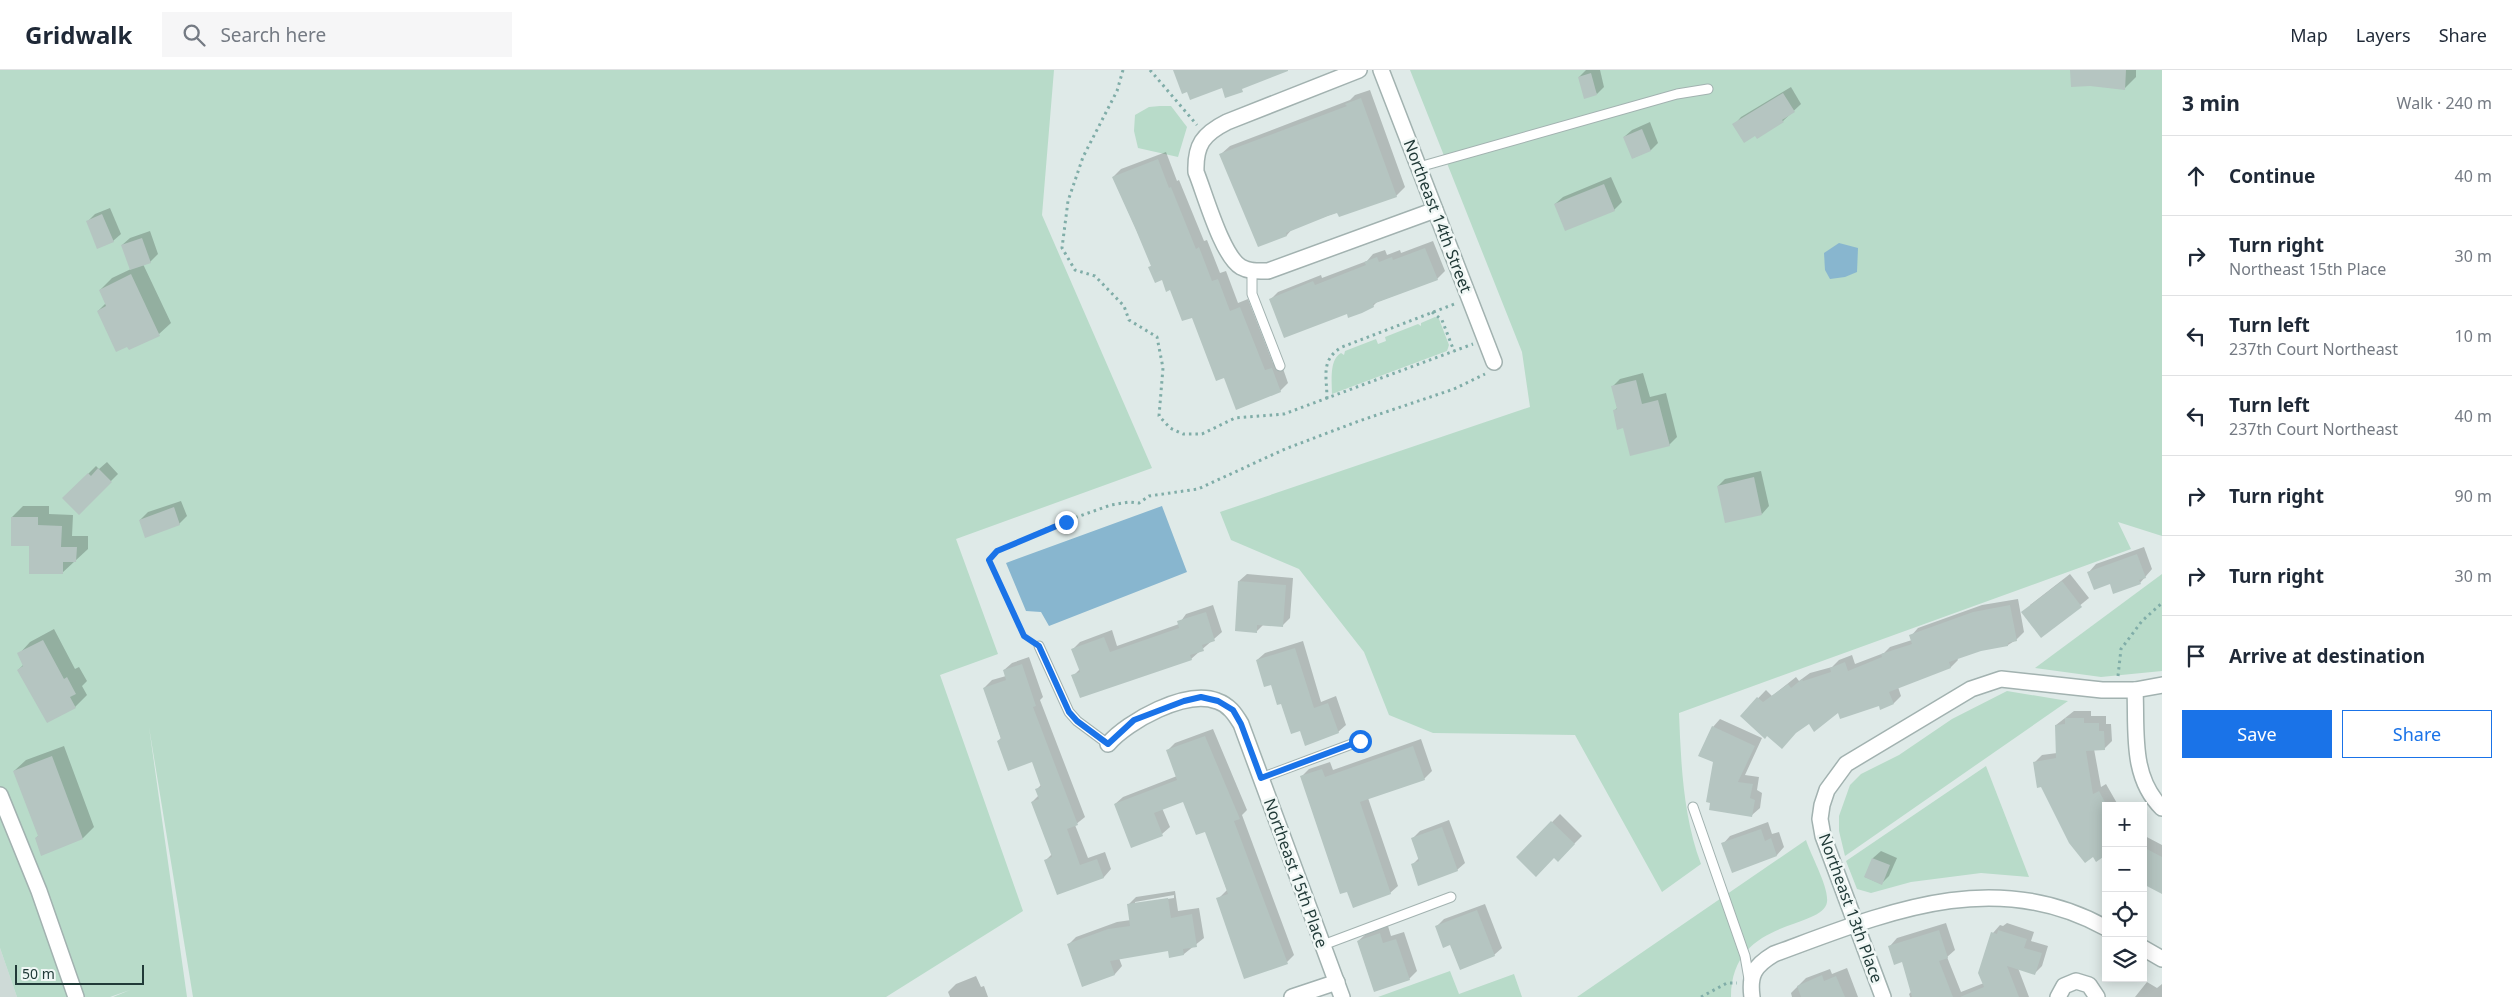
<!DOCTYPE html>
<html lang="en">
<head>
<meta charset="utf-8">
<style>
  body { margin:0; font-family:"Noto Sans",sans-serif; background:#f6f6f7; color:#1f2937 }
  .controls { position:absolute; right:15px; bottom:15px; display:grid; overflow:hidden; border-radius:0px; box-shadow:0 2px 12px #0003 }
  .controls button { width:45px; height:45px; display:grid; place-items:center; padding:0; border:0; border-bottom:1px solid #e0e1e3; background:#fff; color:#1f2937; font:25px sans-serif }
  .scale { position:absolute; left:15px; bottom:12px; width:129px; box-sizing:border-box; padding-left:5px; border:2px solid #213a38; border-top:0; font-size:14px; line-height:18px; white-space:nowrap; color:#213a38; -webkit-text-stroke:4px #f0f7f5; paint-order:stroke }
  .stop { position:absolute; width:15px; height:15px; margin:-11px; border:4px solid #1a73e8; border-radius:50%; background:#fff }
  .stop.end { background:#1a73e8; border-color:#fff; box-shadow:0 1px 5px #0008 }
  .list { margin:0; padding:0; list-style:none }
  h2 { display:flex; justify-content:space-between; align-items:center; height:65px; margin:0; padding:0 20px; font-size:21px }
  h2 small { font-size:16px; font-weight:400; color:#747a83 }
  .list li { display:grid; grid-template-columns:32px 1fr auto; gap:15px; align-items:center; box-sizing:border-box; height:80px; padding:0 20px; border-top:1px solid #e0e1e3 }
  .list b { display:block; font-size:19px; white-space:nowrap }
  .list p { margin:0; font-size:16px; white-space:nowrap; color:#747a83 }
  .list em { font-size:16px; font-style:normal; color:#747a83 }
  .actions { display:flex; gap:10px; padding:15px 20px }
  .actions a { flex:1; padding:11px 0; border:1px solid #1a73e8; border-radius:0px; text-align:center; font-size:18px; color:#1a73e8 }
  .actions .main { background:#1a73e8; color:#fff }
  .icon { flex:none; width:28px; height:28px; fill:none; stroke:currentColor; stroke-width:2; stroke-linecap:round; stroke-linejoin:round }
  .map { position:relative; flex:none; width:2162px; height:927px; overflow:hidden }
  header { display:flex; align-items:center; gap:30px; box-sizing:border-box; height:70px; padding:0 25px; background:#fff; border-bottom:1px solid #e0e1e3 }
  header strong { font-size:24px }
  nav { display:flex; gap:28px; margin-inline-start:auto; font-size:18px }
  .search { width:350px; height:45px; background:#f6f6f7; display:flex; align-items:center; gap:12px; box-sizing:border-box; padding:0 18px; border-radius:0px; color:#747a83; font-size:19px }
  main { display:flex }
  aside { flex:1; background:#fff }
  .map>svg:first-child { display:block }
  .built { fill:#cedad7 }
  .green { fill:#b8dbc9 }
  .water { fill:#88b6cf }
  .shadow { fill:#0003; fill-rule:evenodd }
  .building { fill:#b5c5c1 }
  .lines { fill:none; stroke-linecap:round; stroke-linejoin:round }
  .service-casing { stroke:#a2b2b0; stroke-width:11 }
  .minor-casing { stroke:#a2b2b0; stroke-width:18 }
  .path { stroke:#80ada8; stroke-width:3; stroke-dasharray:2.5 4; stroke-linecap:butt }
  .service { stroke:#fff; stroke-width:9 }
  .minor { stroke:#fff; stroke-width:15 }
  .route { stroke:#1a73e8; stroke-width:6 }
  .labels { text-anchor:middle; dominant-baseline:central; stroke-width:5; stroke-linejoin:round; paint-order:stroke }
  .street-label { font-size:16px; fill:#213a38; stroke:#f0f7f5 }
</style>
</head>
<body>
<header>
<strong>Gridwalk</strong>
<div class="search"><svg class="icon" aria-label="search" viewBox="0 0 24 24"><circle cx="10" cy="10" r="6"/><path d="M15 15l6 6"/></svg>Search here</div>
<nav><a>Map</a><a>Layers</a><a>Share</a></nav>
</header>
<main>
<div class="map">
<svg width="2162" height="927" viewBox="0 0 2162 927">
  <rect width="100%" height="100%" fill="#dfeae8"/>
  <!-- built -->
  <path class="built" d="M0 878 17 927H0Z"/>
  <!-- green -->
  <g class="green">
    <path d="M0 0H1054L1042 145 1152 398 956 469 998 584 940 605 1023 841 886 927H193L149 657 187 927H113L130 920 110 927H17L0 878Z"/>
    <path d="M1410 0H2162V466L2118 452 2131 479 1679 643C1681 694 1683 746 1701 794L1662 822 1575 665 1433 663 1389 645 1364 582 1299 499 1231 470 1220 442 1530 337 1522 282Z"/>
    <path d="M1160 36H1171L1187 57 1178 87 1138 78 1134 61 1135 45 1149 37Z"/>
    <path d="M1435 247 1439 249 1449 275 1447 281 1332 324C1332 311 1329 290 1341 283L1344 285 1345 281 1376 269 1378 274 1386 271 1385 267 1418 254 1421 256V253Z"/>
    <path d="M2162 504V601L2101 607 2035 598Z"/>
    <path d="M2007 621 2068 631 1845 786 1839 761V746L1850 715 1861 704 1899 685 1952 649Z"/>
    <path d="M1986 696 2029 807 1981 803 1911 812 1871 823 1857 819 1846 791Z"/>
    <path d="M1806 770C1811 786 1829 817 1827 832 1823 860 1731 847 1731 927H1577Z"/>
    <path d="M1450 901 1459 924 1514 904 1522 927H1378Z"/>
  </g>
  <!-- water -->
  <g class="water">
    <path d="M1839 173 1858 178 1857 202 1845 207 1830 209 1825 200 1824 183Z"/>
    <path d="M1162 436 1187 502 1049 556 1041 542 1026 541 1006 493Z"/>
  </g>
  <!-- shadow -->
  <g class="shadow">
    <path d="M1586 0H1600L1604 17 1597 24 1579 7Z"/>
    <path d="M2071 0H2136V7L2124 19Z"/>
    <path d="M1791 17 1801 34 1783 51 1756 64 1734 55 1741 47Z"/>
    <path d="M1370 20 1405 117 1396 126 1338 142 1293 158 1287 165 1258 175 1221 84 1230 76 1350 30 1355 25Z"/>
    <path d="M1650 52 1658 73 1651 80 1633 88 1624 67 1632 60Z"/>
    <path d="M1166 82 1177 111 1179 110 1204 171 1207 170 1220 203 1226 201 1238 233 1248 229 1273 293 1280 290 1288 313 1280 321 1225 306 1193 246 1163 209 1150 197 1152 195 1113 107 1121 99Z"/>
    <path d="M1611 107 1622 132 1614 140 1555 134 1563 127Z"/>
    <path d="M110 138 121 164 113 171 87 152 95 144Z"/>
    <path d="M150 161 158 184 150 192 143 194 171 253 159 264 98 241 106 233 100 220 112 208 131 199 122 175 130 168Z"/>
    <path d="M1433 171 1445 201 1437 209 1377 232 1373 236 1348 243 1270 230 1278 222 1321 205 1322 208 1367 191 1373 184 1385 180 1387 185 1400 180 1401 183Z"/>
    <path d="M1643 303 1650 327 1666 323 1677 367 1669 375 1624 357 1614 341 1618 337 1613 316 1620 309Z"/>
    <path d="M107 392 118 404 79 443 64 428 96 396 99 399Z"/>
    <path d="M1761 401 1769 436 1762 444 1718 416 1725 409Z"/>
    <path d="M181 431 187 446 179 454 140 450 148 442Z"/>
    <path d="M23 436H49V444L73 445 72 466H88V479L62 503 30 475 12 447Z"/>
    <path d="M2144 477 2152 499 2140 513 2110 512 2089 502 2096 494Z"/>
    <path d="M1247 504 1293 508 1290 548 1282 556 1263 555 1256 562 1239 511Z"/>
    <path d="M2070 504 2089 528 2041 567 2030 535Z"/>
    <path d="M2018 529 2024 562 2016 570 2008 575 1980 580 1957 588 1958 590 1951 597 1898 617 1901 626 1894 633 1839 641 1809 653 1742 645 1766 620 1772 626 1796 607 1799 611 1810 603 1832 597 1839 590 1852 585 1855 594 1884 583 1890 577 1912 570 1911 566 1918 558 1982 535Z"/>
    <path d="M1213 535 1222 562 1191 589 1073 606 1080 599 1073 579 1080 572 1112 560 1117 576 1179 554 1186 544Z"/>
    <path d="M54 559 75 599 79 597 87 611 82 616 87 625 75 637 18 600 24 594 19 584 30 572Z"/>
    <path d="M1303 571 1321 632 1336 626 1346 655 1338 662 1300 659 1257 590 1265 583Z"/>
    <path d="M1029 587 1043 627 1040 630 1085 747 1075 755 1088 788 1105 782 1111 799 1104 807 1058 823 1046 790 1052 784 1032 732 1039 725 1037 719 1042 714 1033 691 998 671 1001 668 984 618 992 610 1006 606 1004 600 1012 593Z"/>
    <path d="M2074 641H2091V646H2106V654H2111L2112 671 2104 679H2094L2101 717 2106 714 2118 735 2121 733 2123 736H2106L2034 693 2042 685 2057 683 2056 655Z"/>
    <path d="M1720 649 1762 668 1745 705 1759 707 1757 720 1762 723 1760 738 1752 745 1714 691 1713 657Z"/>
    <path d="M1213 659 1247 740 1242 745 1294 885 1287 892 1218 829 1227 820 1206 760 1184 730 1162 738 1170 757 1162 764 1115 734 1123 727 1177 706 1167 681 1175 673Z"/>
    <path d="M1421 669 1432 701 1424 709 1368 728 1398 816 1390 823 1301 707 1309 699 1330 692 1333 700Z"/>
    <path d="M64 676 94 757 83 768H36L39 765 14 701 26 690Z"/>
    <path d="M1560 744 1582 766 1558 790 1554 787H1518Z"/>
    <path d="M1449 750 1465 793 1457 800 1412 795 1419 788 1412 769 1420 761Z"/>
    <path d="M1768 752 1772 764 1779 762 1784 777 1777 785 1733 801 1723 774 1730 766Z"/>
    <path d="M2143 765 2162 775V822L2147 815 2143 820Z"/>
    <path d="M1881 781 1897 788 1889 806 1881 814 1865 807 1873 788Z"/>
    <path d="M1175 821 1178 841 1199 838 1204 868 1184 884 1170 887 1169 880 1119 888 1122 896 1115 904 1083 915 1069 874 1076 867 1117 852 1131 850 1128 835 1136 827ZM1174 825V828L1135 834V832Z"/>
    <path d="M1485 834 1502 878 1494 885 1451 873 1436 857 1444 849Z"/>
    <path d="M1946 853 1955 880 1947 887 1961 922 1984 913 1993 863 2000 855 2003 856 2007 853 2034 862 2031 871 2048 876 2042 896 2035 903 2018 898 2029 927H1910L1909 924 1912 921 1903 891 1890 876 1897 868Z"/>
    <path d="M1388 856 1391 866 1404 862 1417 901 1409 909 1358 871 1366 864Z"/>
    <path d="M1847 898 1858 927H1792L1791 923 1806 908 1830 899 1832 904Z"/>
    <path d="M976 906 981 917 984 916 988 927H950L948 922 956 914Z"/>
    <path d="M2147 912 2157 918 2162 914V927H2135Z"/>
  </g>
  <!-- building -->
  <g class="building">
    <path d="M1173 0H1288V1L1242 19 1243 22 1225 28 1222 18 1190 30 1187 22 1182 24Z"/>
    <path d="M2070 0H2126L2125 20 2090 16 2071 17Z"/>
    <path d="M1591 3 1597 25 1584 29 1578 7Z"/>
    <path d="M1783 23 1795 42 1782 50 1784 52 1757 69 1755 66 1744 73 1732 54Z"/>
    <path d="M1361 28 1397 127 1339 147 1337 143 1328 146 1286 163 1287 166 1258 177 1219 84 1347 36 1345 34Z"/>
    <path d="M1642 59 1651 81 1632 89 1623 67Z"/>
    <path d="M1158 89 1169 118 1171 117 1196 179 1199 177 1212 211 1218 209 1230 241 1240 237 1265 300 1272 298 1281 322 1236 340 1224 308 1216 311 1192 248 1182 251 1170 220 1166 222 1162 210 1155 213 1148 197 1151 196 1136 160 1112 107Z"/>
    <path d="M1604 114 1615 141 1565 161 1554 134Z"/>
    <path d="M102 144 114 172 97 179 86 151Z"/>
    <path d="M142 168 151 193 130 200 121 175Z"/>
    <path d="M1425 178 1438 210 1373 234 1374 237 1362 243 1348 248 1347 244 1284 268 1269 229 1313 211 1315 215 1366 195 1364 192 1377 187 1379 192 1392 187 1393 190Z"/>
    <path d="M131 204 160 266 129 280 127 277 116 282 97 241 106 236 99 220Z"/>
    <path d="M1636 310 1642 334 1658 330 1670 376 1630 386 1623 358 1617 360 1613 340 1617 339 1611 316Z"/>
    <path d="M98 398 112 412 79 445 62 428 88 403 91 406Z"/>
    <path d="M1754 407 1762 445 1725 453 1717 416Z"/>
    <path d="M174 437 180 455 145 468 139 450Z"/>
    <path d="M11 447H38V455L62 456 61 477H77L76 492H63V504H29V476H11Z"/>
    <path d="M2137 484 2146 508 2139 510 2141 514 2113 524 2110 514 2094 520 2087 502Z"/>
    <path d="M1238 511 1286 515 1283 557 1257 555V563L1235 561Z"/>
    <path d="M2062 511 2082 537 2041 568 2021 542Z"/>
    <path d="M2010 535 2017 571 2008 573V576L1981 581 1949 592 1951 598 1889 622 1894 634 1880 640 1879 636 1840 649 1838 643 1814 662 1809 654 1796 663 1782 679 1767 666 1765 669 1740 646 1757 627 1763 632 1788 614 1791 618 1802 609 1803 611 1831 602 1830 598 1845 592 1848 601 1882 587 1881 584 1912 574 1909 565 1973 542Z"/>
    <path d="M1206 542 1215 571 1202 575 1204 581 1190 585 1192 590 1080 628 1071 605 1080 602 1071 579 1104 567 1110 582 1179 558 1177 551Z"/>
    <path d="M43 570 64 609 67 607 76 624 70 627 76 638 47 653 17 600 23 596 17 583Z"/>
    <path d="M1295 578 1314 638 1328 633 1339 663 1305 676 1300 661 1291 664 1281 634 1277 635 1271 615 1264 617 1256 590Z"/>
    <path d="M1022 594 1036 636 1033 637 1078 755 1067 759 1080 795 1097 789 1104 808 1057 825 1044 790 1052 787 1031 732 1039 729 1035 719 1041 717 1032 692 1008 701 997 671 1001 669 983 618 1006 610 1003 600Z"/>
    <path d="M2065 648H2084V653H2099V661H2104L2105 680 2086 681 2093 724 2099 721 2106 734V785L2096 792 2093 787 2085 793 2069 773 2041 717 2037 718 2033 692 2056 688 2055 655 2065 654Z"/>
    <path d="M1712 656 1755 676 1738 712 1753 714 1750 728 1755 730 1752 747 1709 740 1710 733 1706 732 1713 692 1698 686Z"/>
    <path d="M1205 666 1240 749 1234 751 1288 894 1244 909 1216 828 1228 824 1205 762 1196 765 1183 732 1154 743 1163 766 1131 778 1114 734 1177 710 1166 680Z"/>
    <path d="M1413 676 1425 710 1360 732 1391 824 1353 838 1347 822 1340 824 1300 706 1322 699 1325 707Z"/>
    <path d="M52 686 83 769 41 786 35 768 38 766 13 701Z"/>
    <path d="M1551 751 1575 774 1558 792 1554 788 1536 807 1516 787Z"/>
    <path d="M1442 757 1458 801 1418 816 1411 794 1419 791 1411 768Z"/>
    <path d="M1761 759 1765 771 1771 768 1777 786 1732 803 1721 773Z"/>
    <path d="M2143 777 2162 787V824L2143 814Z"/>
    <path d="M1872 788 1890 795 1882 815 1864 807Z"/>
    <path d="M1168 828 1171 848 1192 844 1197 877 1183 879 1184 885 1169 888 1168 881 1110 891 1115 905 1082 917 1067 874 1108 859 1130 856 1127 834Z"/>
    <path d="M1477 840 1495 886 1460 900 1450 875 1443 878 1435 856Z"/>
    <path d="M1939 860 1948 888 1939 891 1953 927H1912L1902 892 1894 895 1888 876Z"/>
    <path d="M1998 860 2027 869 2024 878 2042 883 2035 905 2007 896 2019 927H1960L1984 917 1978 903 1991 862 1997 864Z"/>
    <path d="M1380 863 1383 873 1396 869 1410 910 1374 922 1357 871Z"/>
    <path d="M1822 905 1824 911 1836 906 1845 927H1801L1797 916Z"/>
  </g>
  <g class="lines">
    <defs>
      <g id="service">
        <path d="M1419 97 1677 24 1708 19"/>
        <path d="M1252 201V224L1280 296"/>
        <path d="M1039 576 1069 642 1077 651 1108 674"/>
        <path d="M1261 708 1360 671"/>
        <path d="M1693 737 1745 886 1749 909"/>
        <path d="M1323 875 1451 827"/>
      </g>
      <g id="minor">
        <path d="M1359 0 1227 52C1203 64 1195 75 1196 102 1205 124 1222 186 1241 197 1250 202 1258 201 1268 201L1435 140"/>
        <path d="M1381 0 1494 292"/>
        <path d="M2135 620C2137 660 2130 707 2162 738"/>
        <path d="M1108 674C1128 651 1186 619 1217 631 1229 635 1235 644 1241 654L1342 927"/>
        <path d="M0 725 39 821 76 927"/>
        <path d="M2143 878 2162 889"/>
        <path d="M1292 927 1337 912"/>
        <path d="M1752 927C1749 905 1754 896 1774 884 1883 844 1993 795 2106 858"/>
        <path d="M1883 927 1823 766 1820 749 1822 735 1827 720 1846 694 1971 619 2001 609 2102 620H2135L2162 615"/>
        <path d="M2058 927 2064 916 2076 911 2089 915 2097 927"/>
      </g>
    </defs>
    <!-- service casing -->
    <use href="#service" class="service-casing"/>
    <!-- minor casing -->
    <use href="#minor" class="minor-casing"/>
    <!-- path -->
    <g class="path">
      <path d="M1123 0 1117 21 1083 87 1068 131 1062 178 1075 200 1095 206 1124 236 1129 250 1157 267 1163 298 1159 346 1170 358 1183 364H1202L1235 348 1284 344 1473 274"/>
      <path d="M1150 0 1197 55"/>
      <path d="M1432 242 1442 250 1454 281"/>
      <path d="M1327 329C1327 306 1320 290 1342 277L1457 233"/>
      <path d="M1030 570 1024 567 989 490 997 481 1057 454 1111 435 1129 432 1139 433 1149 426 1198 419 1285 379 1359 351 1454 319 1485 304"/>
      <path d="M2118 606 2121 579 2142 551 2162 533"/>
      <path d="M1701 927 1727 913H1737"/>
    </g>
    <!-- service -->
    <use href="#service" class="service"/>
    <!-- minor -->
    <use href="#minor" class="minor"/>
  </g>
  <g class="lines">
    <!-- route -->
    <path class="route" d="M1066 452 997 481 989 490 1024 566 1039 576 1069 642 1077 651 1108 674 1134 650 1184 631 1201 627 1218 631 1233 640 1241 654 1261 708 1360 671"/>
  </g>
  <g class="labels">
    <!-- street labels -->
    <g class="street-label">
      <text transform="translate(1438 146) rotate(69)">Northeast 14th Street</text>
      <text transform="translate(1296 803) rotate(70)">Northeast 15th Place</text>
      <text transform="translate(1851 838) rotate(70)">Northeast 13th Place</text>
    </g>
  </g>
</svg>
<div class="controls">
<button>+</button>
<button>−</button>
<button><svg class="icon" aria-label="locate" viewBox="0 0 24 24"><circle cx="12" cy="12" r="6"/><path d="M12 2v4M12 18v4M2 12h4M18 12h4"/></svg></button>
<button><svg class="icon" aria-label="layers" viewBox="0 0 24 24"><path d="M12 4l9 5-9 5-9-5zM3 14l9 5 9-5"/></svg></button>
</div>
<div class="scale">50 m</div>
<div class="stop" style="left:1360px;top:671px"></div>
<div class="stop end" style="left:1066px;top:452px"></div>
</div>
<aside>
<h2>3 min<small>Walk · 240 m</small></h2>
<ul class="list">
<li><svg class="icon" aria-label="ahead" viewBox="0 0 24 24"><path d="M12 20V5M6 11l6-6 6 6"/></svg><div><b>Continue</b></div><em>40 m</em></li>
<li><svg class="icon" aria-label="right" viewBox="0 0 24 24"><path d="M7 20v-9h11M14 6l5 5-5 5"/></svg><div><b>Turn right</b><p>Northeast 15th Place</p></div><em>30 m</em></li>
<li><svg class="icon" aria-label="left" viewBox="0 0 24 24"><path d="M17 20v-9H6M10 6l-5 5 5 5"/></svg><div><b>Turn left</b><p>237th Court Northeast</p></div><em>10 m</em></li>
<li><svg class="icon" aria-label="left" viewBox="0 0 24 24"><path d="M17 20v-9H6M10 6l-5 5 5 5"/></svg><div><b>Turn left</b><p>237th Court Northeast</p></div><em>40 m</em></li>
<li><svg class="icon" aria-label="right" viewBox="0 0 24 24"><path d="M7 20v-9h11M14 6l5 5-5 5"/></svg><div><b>Turn right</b></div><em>90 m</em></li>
<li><svg class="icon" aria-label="right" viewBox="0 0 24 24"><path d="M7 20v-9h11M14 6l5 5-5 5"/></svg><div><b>Turn right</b></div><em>30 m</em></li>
<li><svg class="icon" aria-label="arrive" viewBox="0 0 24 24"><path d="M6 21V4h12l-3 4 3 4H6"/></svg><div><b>Arrive at destination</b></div></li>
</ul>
<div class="actions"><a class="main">Save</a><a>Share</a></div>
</aside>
</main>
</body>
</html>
